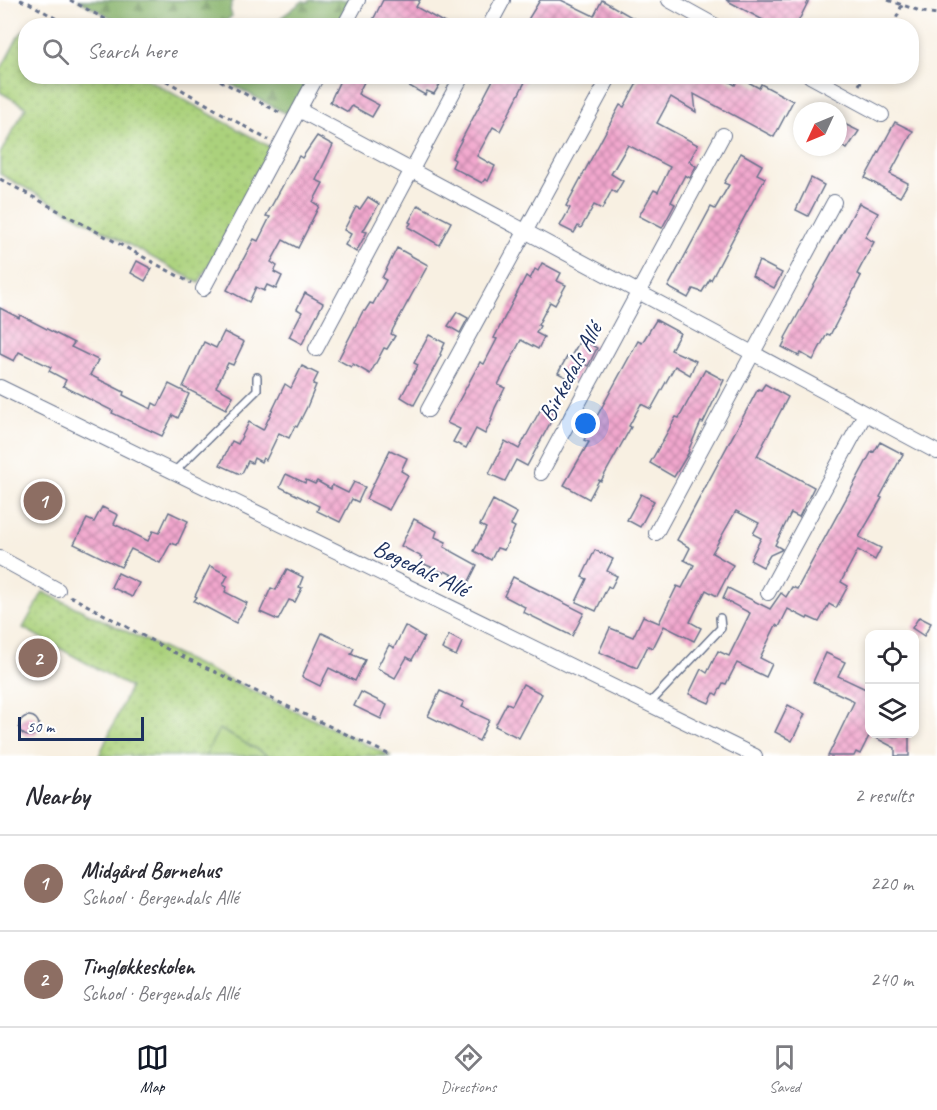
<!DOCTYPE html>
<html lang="en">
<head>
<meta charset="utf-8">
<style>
  body { margin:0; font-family:Caveat,sans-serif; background:#f7f7f7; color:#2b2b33 }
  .controls { position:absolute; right:18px; bottom:18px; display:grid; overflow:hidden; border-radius:12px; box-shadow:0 3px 9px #0003 }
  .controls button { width:54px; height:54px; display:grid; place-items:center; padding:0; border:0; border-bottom:2px solid #e1e1e2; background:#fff; color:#2b2b33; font:30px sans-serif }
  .compass { position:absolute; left:793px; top:102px; width:54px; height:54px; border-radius:50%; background:#fff; box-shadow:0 3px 9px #0003; rotate:226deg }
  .scale { position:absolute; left:18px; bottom:15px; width:126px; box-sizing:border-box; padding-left:6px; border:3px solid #1b2f5e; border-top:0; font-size:16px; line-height:21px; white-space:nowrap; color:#1b2f5e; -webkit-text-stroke:4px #fff; paint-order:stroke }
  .you { position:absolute; left:586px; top:424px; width:21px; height:21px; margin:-15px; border:4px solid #fff; border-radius:50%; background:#1a73e8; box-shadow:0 0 0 9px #1a73e833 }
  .badge { display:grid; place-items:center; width:39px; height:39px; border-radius:50%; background:#111827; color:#fff; font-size:20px; font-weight:700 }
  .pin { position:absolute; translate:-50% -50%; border:3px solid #fff; box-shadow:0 2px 6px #0006 }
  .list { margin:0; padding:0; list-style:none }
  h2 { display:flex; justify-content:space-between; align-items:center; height:78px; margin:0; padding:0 24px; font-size:26px }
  h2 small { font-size:20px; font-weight:400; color:#7c7c81 }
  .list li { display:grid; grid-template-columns:39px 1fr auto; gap:18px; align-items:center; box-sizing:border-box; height:96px; padding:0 24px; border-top:2px solid #e1e1e2 }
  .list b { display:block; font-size:22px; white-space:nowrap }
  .list p { margin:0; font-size:20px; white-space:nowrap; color:#7c7c81 }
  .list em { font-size:20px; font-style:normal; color:#7c7c81 }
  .icon { flex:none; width:33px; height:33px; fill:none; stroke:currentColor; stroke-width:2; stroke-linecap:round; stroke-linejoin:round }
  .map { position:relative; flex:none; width:937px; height:756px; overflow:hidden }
  .search { position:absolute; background:#fff; box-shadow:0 3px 9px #0003; left:18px; right:18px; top:18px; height:66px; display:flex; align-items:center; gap:15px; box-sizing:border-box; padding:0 21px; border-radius:24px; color:#7c7c81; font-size:22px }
  .sheet { height:270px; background:#fff }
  nav { display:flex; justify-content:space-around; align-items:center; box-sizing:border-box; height:84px; border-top:2px solid #e1e1e2; background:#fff; font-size:16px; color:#7c7c81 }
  nav a { display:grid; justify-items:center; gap:3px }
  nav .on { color:#111827 }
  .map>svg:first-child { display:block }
  .green { fill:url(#green-dots); stroke:#63806d; stroke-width:1.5 }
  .forest { fill:url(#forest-firs); stroke:#527165; stroke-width:1.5 }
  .pitch { fill:#abd17c; stroke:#63806d; stroke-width:1.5 }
  .building { fill:url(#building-cross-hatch) }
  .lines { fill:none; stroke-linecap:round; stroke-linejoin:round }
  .lane-casing { stroke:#68738c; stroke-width:10 }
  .street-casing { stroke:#68738c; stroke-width:16 }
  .path { stroke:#68738c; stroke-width:3; stroke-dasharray:4.5 4.5; stroke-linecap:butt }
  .lane { stroke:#fff; stroke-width:7 }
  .street { stroke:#fff; stroke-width:14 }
  .labels { text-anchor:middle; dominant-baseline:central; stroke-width:4.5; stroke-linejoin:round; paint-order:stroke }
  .street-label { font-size:24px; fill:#1b2f5e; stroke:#fff }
</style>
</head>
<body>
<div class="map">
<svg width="937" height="756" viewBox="0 0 937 756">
  <defs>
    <pattern id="green-dots" width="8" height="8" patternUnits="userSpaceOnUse" patternTransform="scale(1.5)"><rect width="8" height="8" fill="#abd17c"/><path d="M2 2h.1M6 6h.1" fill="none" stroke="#93b46e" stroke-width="1.8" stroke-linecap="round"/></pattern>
    <pattern id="forest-firs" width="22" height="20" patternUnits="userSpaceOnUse" patternTransform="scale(1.5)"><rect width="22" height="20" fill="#88b36c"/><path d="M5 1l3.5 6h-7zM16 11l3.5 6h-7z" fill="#6e925c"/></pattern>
    <pattern id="building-cross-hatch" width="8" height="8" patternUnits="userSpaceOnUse" patternTransform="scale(1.5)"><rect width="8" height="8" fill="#f2a7cd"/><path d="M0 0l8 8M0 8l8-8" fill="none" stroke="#c388aa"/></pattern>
  </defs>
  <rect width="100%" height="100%" fill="#fff"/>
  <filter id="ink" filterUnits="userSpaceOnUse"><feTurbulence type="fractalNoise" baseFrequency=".0167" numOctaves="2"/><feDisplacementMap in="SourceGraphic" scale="12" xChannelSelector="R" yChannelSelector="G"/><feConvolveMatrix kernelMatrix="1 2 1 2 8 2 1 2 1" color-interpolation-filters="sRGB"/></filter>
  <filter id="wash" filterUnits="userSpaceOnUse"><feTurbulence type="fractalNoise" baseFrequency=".008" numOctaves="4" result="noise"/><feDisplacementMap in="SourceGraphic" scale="24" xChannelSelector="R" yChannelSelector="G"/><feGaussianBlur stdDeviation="1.35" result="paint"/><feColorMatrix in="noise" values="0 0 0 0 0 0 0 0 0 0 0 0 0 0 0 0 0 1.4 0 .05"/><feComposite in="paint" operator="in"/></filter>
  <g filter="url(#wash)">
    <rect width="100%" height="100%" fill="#f8f0e2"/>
    <!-- green -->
    <g class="green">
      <path d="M25 29 26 76 143 77 272 148 199 283 0 174V154L26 107 0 92V71L18 37Z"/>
      <path d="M43 592 391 756H99L130 687 23 628Z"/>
    </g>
    <!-- forest -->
    <g class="forest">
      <path d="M78 0H233L230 10 232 16 221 25H125Z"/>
      <path d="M310 0H353L339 25 270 26 303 1 308 2Z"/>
      <path d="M218 77H311L290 116Z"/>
    </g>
    <!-- pitch -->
    <path class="pitch" d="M219 729 269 756H205Z"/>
    <g id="blocks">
      <!-- building -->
      <g class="building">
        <path d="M383 0H420L416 7 450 26H370Z"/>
        <path d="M540 0H561L594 16 602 0 647 26H524Z"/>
        <path d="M726 0H809L796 26H774Z"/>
        <path d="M342 76H367L358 94 379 105 372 117 352 106 348 112 330 102Z"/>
        <path d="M392 76H436L442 81 434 94 427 91 425 95Z"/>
        <path d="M495 76H528L500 131 493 127 477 156 495 166 488 181 485 179 482 183 452 167 455 160 452 158Z"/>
        <path d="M641 76H720L735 85 739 77 759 88 761 84 793 101 774 137 694 94 696 112 671 97 657 123 698 145 689 162 696 166 690 178 685 175 671 202 675 204 662 228 639 216 654 190 658 192 670 167 628 145 611 174 623 181 616 193 612 190 602 209 594 205 581 228 578 226 574 233 560 226 570 208 566 206 620 105 624 107Z"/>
        <path d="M838 121 859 131 847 149 838 144Z"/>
        <path d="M895 122 913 131 890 174 908 183 900 197 865 178Z"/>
        <path d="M317 136 333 145 316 180 323 183 313 202 319 206 298 248 283 240 271 262 277 266 274 272 282 276 276 289 267 285 264 291 256 287 249 302 227 290 254 239 258 241 270 217 266 216 299 156 302 158Z"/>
        <path d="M741 153 762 165 757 174 765 178 711 280 710 279 702 292 693 289 688 298 668 287 711 207 715 209 729 185 724 183Z"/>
        <path d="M811 178 824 185 808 216 796 210Z"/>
        <path d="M368 197 379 204 363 231 367 232 356 252 345 245 351 234 344 230 356 207 360 209Z"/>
        <path d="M859 203 878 213 865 237 874 242 857 274 861 276 830 335 827 334 813 360 801 353 799 356 782 347 786 339 785 338Z"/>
        <path d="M418 205 451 222 439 245 408 227 411 223 409 222Z"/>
        <path d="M397 248 428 265 393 329 391 334 395 336 387 349 384 348 370 374 353 364 351 367 338 360 363 311H365L370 303 373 304 386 280 382 278Z"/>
        <path d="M137 261 152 269 145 281 131 273Z"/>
        <path d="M759 261 782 273 774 288 752 276Z"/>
        <path d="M542 263 561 273 557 281 566 285 555 305 550 302 538 325 540 326 536 333 544 337 538 349 521 340 498 385 505 388 495 408 491 419 492 420 485 434 476 429 466 448 453 442 460 429 447 423 480 362 484 364 497 339 494 338 526 276 530 279 535 269 538 271Z"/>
        <path d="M305 293 323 303 302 344 289 337 302 312 297 309Z"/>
        <path d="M0 308 19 318 20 315 74 343 71 347 98 360 90 375 124 392 123 395 151 409 153 403 158 406 169 384 189 394 178 418 173 415 162 436 112 413 113 411 63 386 66 380 49 371 51 367 19 352 14 361 0 354Z"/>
        <path d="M457 312 468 318 460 333 448 326Z"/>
        <path d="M656 320 680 333 671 350 696 361 690 375 675 366 651 409 641 404 629 426 631 427 601 481 599 480 589 499 564 485 589 442 584 440 638 341 642 343Z"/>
        <path d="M224 332 244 342 233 365 228 363 216 387 233 396 226 409 183 387 204 342 216 348Z"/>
        <path d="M429 335 445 343 440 354 441 355 414 405 401 397 418 365 414 363Z"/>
        <path d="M581 339 597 348 588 366 584 364 575 382 558 373 567 357 570 358Z"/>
        <path d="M302 366 318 374 313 384 316 385 307 407 297 427 295 426 289 438 279 433 266 460 263 458 261 462 254 458 252 463 248 461 242 473 240 474 220 465 232 441 238 444 249 422 263 430 285 384 291 388Z"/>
        <path d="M705 370 724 380 703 423 701 422 688 451 689 452 674 477 650 463 676 417 679 418Z"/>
        <path d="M765 384 788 397 757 456 814 487 799 517 791 513 775 545 782 549 781 550 770 555 763 567 750 560 761 538 753 534 759 523 736 511 712 553 733 565 717 596 706 590 690 622 701 628 694 641 664 626 653 648 648 646 637 668 599 652 610 628 633 637 643 616 659 623 677 586 682 588 694 565 684 560 690 548 677 540 758 389 761 390Z"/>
        <path d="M542 407 555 414 527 466 516 460 505 481 489 474 505 441 519 449Z"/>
        <path d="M880 442 903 454 880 497 882 498 859 537 881 548 875 560 858 550 841 582 848 586 836 608 829 604 819 622 808 617 807 619 788 609 779 627 776 625 760 658 772 664 766 677 737 663 726 684 723 683 717 695 714 693 709 703 689 694 701 669 707 673 718 651 729 656 750 613 723 599 728 588 770 609 781 593 786 597 792 587 797 589 872 451 874 452Z"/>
        <path d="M390 450 407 458 401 471 408 475 389 510 366 499Z"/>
        <path d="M286 474 305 483 306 480 315 484 317 481 331 489 332 485 348 493 354 482 365 487 358 502 352 499 340 522 317 511 319 506 280 487Z"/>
        <path d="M641 494 654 501 640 527 627 520Z"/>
        <path d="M493 500 517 513 511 525 515 527 504 550 497 548 491 560 474 551 486 528 480 525Z"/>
        <path d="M102 507 118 515 114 524 148 541 153 531 159 533 169 512 188 521 177 545 171 543 160 563 131 549 121 567 74 544 87 519 94 522Z"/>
        <path d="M414 519 437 531 435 537 446 542 444 547 477 565 468 583 445 571 444 573 420 562 422 557 401 546Z"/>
        <path d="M595 550 613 559 607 571 617 576 611 588 608 586 596 611 576 602 587 579 582 577Z"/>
        <path d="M210 566 228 575 223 585 227 587 225 592 247 603 236 623 194 601 197 597 195 596Z"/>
        <path d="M287 569 303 577 299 587 302 588 295 602 289 600 278 620 260 612 271 588 276 590Z"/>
        <path d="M118 573 139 583 132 597 111 587Z"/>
        <path d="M513 577 584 613 572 636 523 612 525 607 504 596Z"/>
        <path d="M919 617 931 623 924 636 912 628Z"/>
        <path d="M405 626 424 637 412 660 407 657 395 678 377 668 389 645 394 648Z"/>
        <path d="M322 633 354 648 351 654 365 660 355 681 329 668 320 686 302 677Z"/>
        <path d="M449 635 462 642 456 656 442 649Z"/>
        <path d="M826 653 845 662 838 676 870 691V734L860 754 856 752 854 756H828L854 702 848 698 813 682Z"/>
        <path d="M523 684 542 694 519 738 495 726 507 703 512 705Z"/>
        <path d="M440 691 464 702 461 707 489 720 479 741 428 716Z"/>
        <path d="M361 692 387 705 381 719 354 706Z"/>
        <path d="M788 705 805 714 792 741 775 732Z"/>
        <circle cx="29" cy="726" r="10"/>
        <path d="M909 736V756H895V748L874 737Z"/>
      </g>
    </g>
  </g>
  <g filter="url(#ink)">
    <use href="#blocks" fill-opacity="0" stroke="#68738c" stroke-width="1.5"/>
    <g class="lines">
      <defs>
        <g id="lane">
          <path d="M173 473 257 390V377"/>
          <path d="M649 704 721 628 720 618"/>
        </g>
        <g id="street">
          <path d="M669 0 716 26"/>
          <path d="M344 26 358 0"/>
          <path d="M489 26 503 0"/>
          <path d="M810 76 882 115"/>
          <path d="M299 110 937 452"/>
          <path d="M203 289 317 76"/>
          <path d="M316 349 462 76"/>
          <path d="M0 387 755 756"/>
          <path d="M428 410 610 76"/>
          <path d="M541 473 723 135"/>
          <path d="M656 533 834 202"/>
          <path d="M0 558 58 590"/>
          <path d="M768 593 865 414"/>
        </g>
      </defs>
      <!-- lane casing -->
      <use href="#lane" class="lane-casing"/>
      <!-- street casing -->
      <use href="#street" class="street-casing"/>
      <!-- path -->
      <g class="path">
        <path d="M20 0 29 3 69 26"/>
        <path d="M70 0 118 26"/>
        <path d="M888 0 923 12 937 14"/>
        <path d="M893 26 902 5"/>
        <path d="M158 76 268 140"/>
        <path d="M212 76 282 114"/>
        <path d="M859 85 864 76"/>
        <path d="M0 179 191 283"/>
        <path d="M70 596 169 650 392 756"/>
      </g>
      <!-- lane -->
      <use href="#lane" class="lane"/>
      <!-- street -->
      <use href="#street" class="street"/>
    </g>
  </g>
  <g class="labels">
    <!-- street labels -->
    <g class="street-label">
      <text transform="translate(570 372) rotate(-62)">Birkedals Allé</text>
      <text transform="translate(421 568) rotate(26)">Bøgedals Allé</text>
    </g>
  </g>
</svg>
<div class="controls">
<button><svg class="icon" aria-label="locate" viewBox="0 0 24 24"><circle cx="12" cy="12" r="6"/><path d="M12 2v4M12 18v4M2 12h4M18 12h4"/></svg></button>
<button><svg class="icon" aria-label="layers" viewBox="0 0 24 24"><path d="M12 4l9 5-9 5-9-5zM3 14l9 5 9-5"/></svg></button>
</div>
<svg class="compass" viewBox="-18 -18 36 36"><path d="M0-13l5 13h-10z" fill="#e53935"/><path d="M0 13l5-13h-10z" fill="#7c7c81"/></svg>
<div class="scale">50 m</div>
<div class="you"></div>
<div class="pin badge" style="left:43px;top:501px;background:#8d6e63">1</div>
<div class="pin badge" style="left:38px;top:658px;background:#8d6e63">2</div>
<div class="search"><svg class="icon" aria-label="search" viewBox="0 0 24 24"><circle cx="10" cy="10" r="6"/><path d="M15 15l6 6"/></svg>Search here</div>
</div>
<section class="sheet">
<h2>Nearby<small>2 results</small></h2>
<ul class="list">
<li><span class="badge" style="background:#8d6e63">1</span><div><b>Midgård Børnehus</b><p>School · Bergendals Allé</p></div><em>220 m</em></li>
<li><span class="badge" style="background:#8d6e63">2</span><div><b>Tingløkkeskolen</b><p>School · Bergendals Allé</p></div><em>240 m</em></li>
</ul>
</section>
<nav>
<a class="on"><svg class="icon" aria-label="map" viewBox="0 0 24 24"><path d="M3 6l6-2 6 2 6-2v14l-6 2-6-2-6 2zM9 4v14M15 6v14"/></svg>Map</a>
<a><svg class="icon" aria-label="directions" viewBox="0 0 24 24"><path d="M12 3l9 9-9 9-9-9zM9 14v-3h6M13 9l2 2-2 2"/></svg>Directions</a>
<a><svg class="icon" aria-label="saved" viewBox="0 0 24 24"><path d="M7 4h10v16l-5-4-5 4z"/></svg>Saved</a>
</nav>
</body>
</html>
